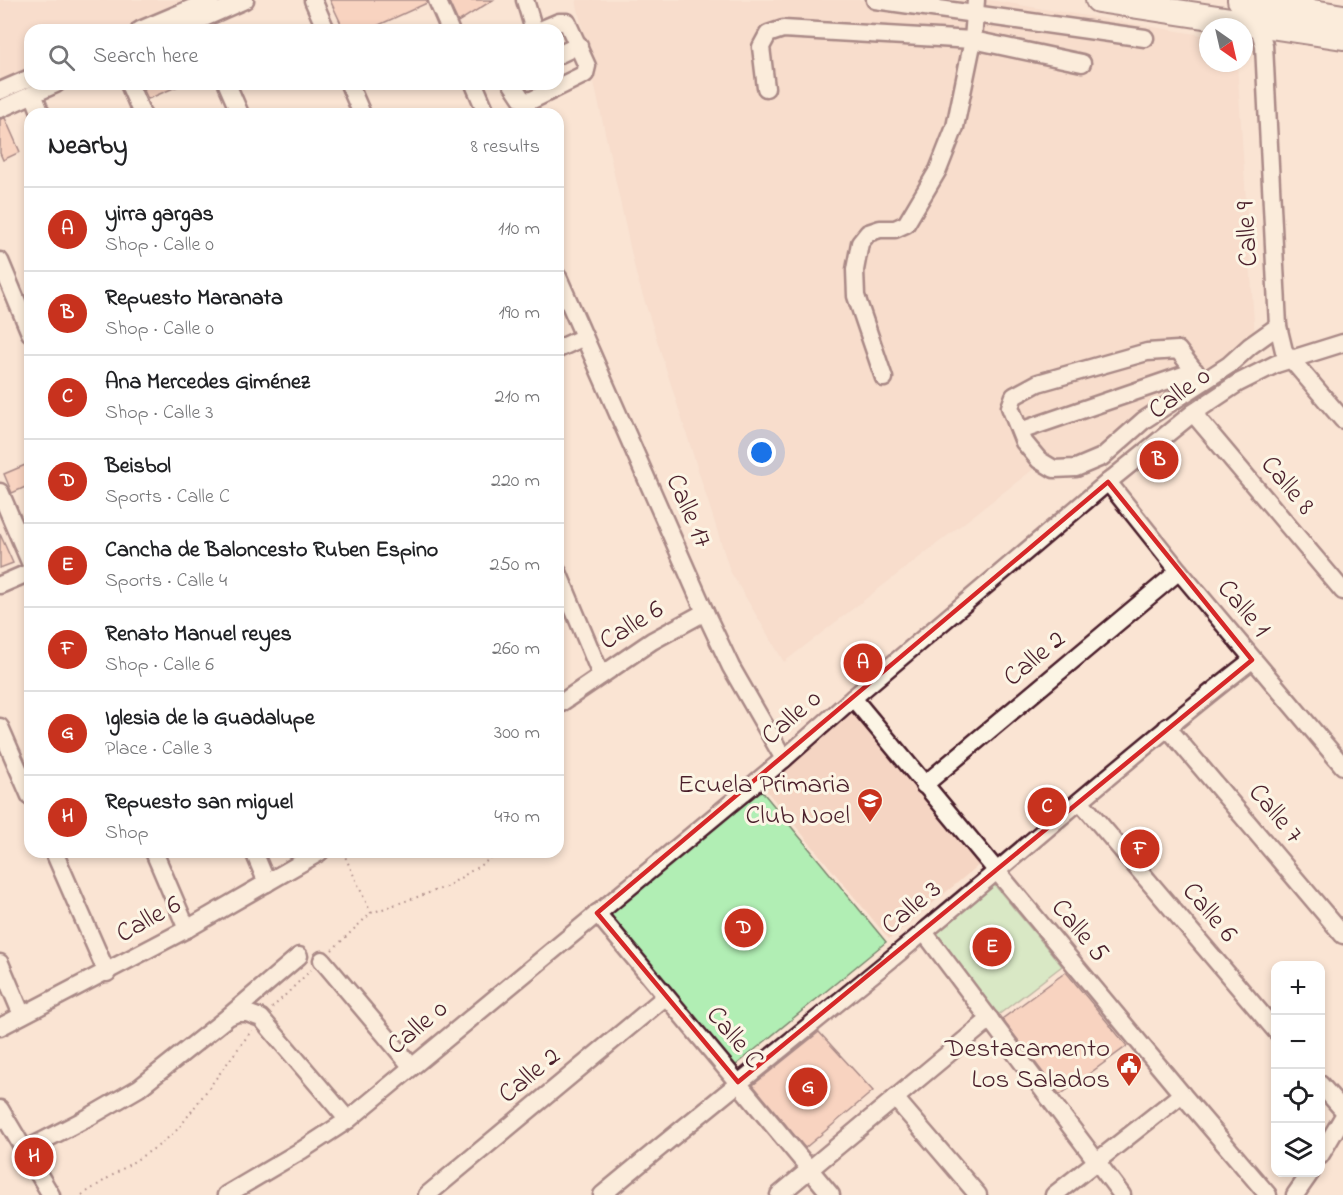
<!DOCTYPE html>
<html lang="en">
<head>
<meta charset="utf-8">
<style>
  body { margin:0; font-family:"Indie Flower",sans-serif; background:#f6f6f6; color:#202124 }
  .controls { position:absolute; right:18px; bottom:18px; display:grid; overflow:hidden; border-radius:12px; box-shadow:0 3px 9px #0003 }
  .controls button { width:54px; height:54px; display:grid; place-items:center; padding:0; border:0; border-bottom:2px solid #e0e0e0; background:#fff; color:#202124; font:30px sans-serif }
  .compass { position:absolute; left:1199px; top:18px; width:54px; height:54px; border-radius:50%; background:#fff; box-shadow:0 3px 9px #0003; rotate:146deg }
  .you { position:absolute; left:762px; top:453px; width:21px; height:21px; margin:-15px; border:4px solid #fff; border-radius:50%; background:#1a73e8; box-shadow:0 0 0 9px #1a73e833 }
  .badge { display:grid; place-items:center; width:39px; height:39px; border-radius:50%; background:#c8321e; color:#fff; font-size:20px; font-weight:700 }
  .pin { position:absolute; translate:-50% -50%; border:3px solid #fff; box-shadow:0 2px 6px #0006 }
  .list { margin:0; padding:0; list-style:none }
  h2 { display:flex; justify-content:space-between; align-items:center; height:78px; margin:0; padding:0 24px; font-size:26px }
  h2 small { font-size:20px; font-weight:400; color:#757577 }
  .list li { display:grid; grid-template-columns:39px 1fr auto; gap:18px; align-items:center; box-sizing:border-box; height:84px; padding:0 24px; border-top:2px solid #e0e0e0 }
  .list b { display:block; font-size:22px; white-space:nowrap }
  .list p { margin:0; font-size:20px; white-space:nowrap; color:#757577 }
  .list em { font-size:20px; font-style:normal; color:#757577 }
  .icon { flex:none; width:33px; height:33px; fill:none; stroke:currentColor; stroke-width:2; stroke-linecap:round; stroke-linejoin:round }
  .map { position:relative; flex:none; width:1343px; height:1195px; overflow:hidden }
  .search { position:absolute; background:#fff; box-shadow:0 3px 9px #0003; left:24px; top:24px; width:540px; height:66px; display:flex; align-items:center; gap:15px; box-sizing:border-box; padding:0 21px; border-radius:18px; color:#757577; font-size:22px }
  .panel { position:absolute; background:#fff; box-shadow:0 3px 9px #0003; left:24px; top:108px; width:540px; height:750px; border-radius:18px }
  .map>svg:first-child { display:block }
  .built { fill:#f5d5c3 }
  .pitch { fill:#b1eeb4; stroke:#7e8670; stroke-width:1.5 }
  .building { fill:#f5bea9; stroke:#4a1f2b; stroke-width:1.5 }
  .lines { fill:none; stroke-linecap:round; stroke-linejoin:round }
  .minor-casing { stroke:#4a1f2b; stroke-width:21 }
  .highway-casing { stroke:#4a1f2b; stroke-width:28 }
  .path { stroke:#4a1f2b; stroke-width:2; stroke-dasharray:1.5 4.5; stroke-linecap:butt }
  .minor { stroke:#fcf5e5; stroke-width:16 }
  .highway { stroke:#fcf5e5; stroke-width:24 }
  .marked { fill:none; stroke:#d62828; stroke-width:4.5; stroke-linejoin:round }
  .labels { text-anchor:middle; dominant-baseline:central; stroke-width:6; stroke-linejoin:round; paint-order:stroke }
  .street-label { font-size:27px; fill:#4a1f2b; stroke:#fcf5e5 }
  .poi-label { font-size:27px; fill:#4a1f2b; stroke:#fcf5e5; text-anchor:end }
</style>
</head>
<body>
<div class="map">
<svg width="1343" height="1195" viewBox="0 0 1343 1195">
  <rect width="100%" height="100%" fill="#fae4d3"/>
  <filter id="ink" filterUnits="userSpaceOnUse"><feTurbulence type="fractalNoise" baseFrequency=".0167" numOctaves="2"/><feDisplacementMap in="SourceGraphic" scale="12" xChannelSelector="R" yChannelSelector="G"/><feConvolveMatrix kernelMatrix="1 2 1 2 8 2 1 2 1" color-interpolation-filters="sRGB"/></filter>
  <g filter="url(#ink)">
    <!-- built -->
    <g class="built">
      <path d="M0 0H195L127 30H30V73L0 86Z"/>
      <path d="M576 0H990L1208 36V63H1237L1256 353 1090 463 1035 468 784 662 730 571 636 274Z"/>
      <path d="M852 706 979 865 889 939 760 783Z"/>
    </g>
    <!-- pitch -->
    <g class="pitch">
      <path d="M756 784 886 942 730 1070 602 914Z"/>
      <path d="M987 876 1062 966 993 1019 924 929Z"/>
    </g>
    <!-- building -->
    <g class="building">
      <path d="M330 0H427V3L368 30H344Z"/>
      <path d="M448 0H493L458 22Z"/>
      <path d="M141 84H183L148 99Z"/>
      <path d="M5 118 20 152 3 160 0 153V119Z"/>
      <path d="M30 463V485L12 493 4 474Z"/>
      <path d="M0 534 13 563 0 568Z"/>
      <path d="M1066 972 1127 1046 1060 1095 1002 1019Z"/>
      <path d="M819 1032 873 1091 805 1148 753 1085Z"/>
    </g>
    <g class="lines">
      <defs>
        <g id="minor">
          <path d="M313 0 326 30"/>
          <path d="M437 0 450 30"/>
          <path d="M525 0 534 30"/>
          <path d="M875 0 1145 38"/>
          <path d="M1258 24 1264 45 1278 326 1284 351 1343 420"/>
          <path d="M140 30 211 0"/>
          <path d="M177 30 245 0"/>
          <path d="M558 55 579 45"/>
          <path d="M129 84 142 114"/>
          <path d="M227 84 240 114"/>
          <path d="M349 84 362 114"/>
          <path d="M474 84 487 114"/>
          <path d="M512 84 522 99 530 101 585 74 587 66 567 22H559L540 30"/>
          <path d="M766 88 761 47 768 34 783 29 973 40 1082 63"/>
          <path d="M0 91 30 78"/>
          <path d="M33 94 41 114"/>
          <path d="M0 109 56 84"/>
          <path d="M0 261 30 333"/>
          <path d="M558 277 705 612 731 667 784 759"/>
          <path d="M558 349 584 337"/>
          <path d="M884 378 856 296 855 270 860 243 868 233 880 229H895L906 224 938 170 955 127 973 40 976 0"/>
          <path d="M1203 382 1178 350 1147 352 1038 383 1014 396 1010 407 1024 442 1039 460 1054 469 1076 468 1102 457 1144 420 1229 365 1250 346 1278 326"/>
          <path d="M1193 413 1343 591"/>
          <path d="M1020 431 1195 371"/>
          <path d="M1108 482 1179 571 1343 766"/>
          <path d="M0 492 30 562"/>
          <path d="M558 572 601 675"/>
          <path d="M0 585 30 572"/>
          <path d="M853 698 1182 1094 1268 1195"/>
          <path d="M558 705 652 641 705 612"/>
          <path d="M0 727 30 796"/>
          <path d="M1167 727 1343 935"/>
          <path d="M924 785 1179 571"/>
          <path d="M1081 802 1276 1031"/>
          <path d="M54 852 107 973"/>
          <path d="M154 852 187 929"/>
          <path d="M254 852 267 883"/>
          <path d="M597 913 831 1195"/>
          <path d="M924 932 1122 1195"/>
          <path d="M322 960 412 1067"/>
          <path d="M0 963 22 1015"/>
          <path d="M229 1016 299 956"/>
          <path d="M0 1027 187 929 320 852"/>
          <path d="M1320 1084 1343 1110"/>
          <path d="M895 1098 978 1195"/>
          <path d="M0 1109 51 1195"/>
          <path d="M25 1150 89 1117 139 1088 228 1017 237 1013H247L261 1018 348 1120"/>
          <path d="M1320 1156 1343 1117"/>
          <path d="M226 1195 302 1150 348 1120 784 759 853 698 1108 482 1193 413 1238 383 1276 364 1343 343"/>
          <path d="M427 1195 665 997"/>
          <path d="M602 1195C709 1106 818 1020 925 931 1034 841 1140 747 1252 660"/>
          <path d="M779 1195 990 1019"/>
          <path d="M1054 1195 1182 1094"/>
          <path d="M1295 1195 1311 1172"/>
        </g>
        <g id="highway">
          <path d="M1098 0 1343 37"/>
          <path d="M1240 0 1343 17"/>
        </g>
      </defs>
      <!-- minor casing -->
      <use href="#minor" class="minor-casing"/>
      <!-- highway casing -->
      <use href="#highway" class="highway-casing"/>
      <!-- path -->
      <g class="path">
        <path d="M343 852 371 913"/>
        <path d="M332 950 371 913 446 887 501 852"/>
        <path d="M272 1008 311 970"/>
        <path d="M82 1195 161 1144 179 1128 252 1030"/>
      </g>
      <!-- minor -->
      <use href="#minor" class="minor"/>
      <!-- highway -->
      <use href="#highway" class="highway"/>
    </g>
  </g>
  <!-- marked area -->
  <path d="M0 0H1343V1195H0ZM1108 482 1252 660 738 1082 597 913Z" fill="#fae4d3" fill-opacity=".55" fill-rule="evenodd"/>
  <path class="marked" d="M1108 482 1252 660 738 1082 597 913Z"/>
  <!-- icons -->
  <defs>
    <symbol id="school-pin" viewBox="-11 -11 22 30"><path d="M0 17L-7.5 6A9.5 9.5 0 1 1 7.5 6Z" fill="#c8321e" stroke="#fcf5e5"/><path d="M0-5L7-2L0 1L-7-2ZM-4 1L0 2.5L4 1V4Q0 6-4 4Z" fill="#fff"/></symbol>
    <symbol id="civic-pin" viewBox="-11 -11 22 30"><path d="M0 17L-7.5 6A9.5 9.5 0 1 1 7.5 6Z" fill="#c8321e" stroke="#fcf5e5"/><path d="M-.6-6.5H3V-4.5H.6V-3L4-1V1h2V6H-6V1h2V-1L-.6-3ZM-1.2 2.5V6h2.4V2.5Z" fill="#fff"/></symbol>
  </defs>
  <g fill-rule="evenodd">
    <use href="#school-pin" x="855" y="786" width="30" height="40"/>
    <use href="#civic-pin" x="1114" y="1050" width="30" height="40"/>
  </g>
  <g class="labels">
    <!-- street labels -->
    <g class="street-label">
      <text transform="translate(1248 234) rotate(-93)">Calle 9</text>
      <text transform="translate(1180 394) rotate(-36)">Calle 0</text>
      <text transform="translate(1287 486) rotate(50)">Calle 8</text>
      <text transform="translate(688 511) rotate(66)">Calle 17</text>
      <text transform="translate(1243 609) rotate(50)">Calle 1</text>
      <text transform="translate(632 626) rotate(-32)">Calle 6</text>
      <text transform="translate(1035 659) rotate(-40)">Calle 2</text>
      <text transform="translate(792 718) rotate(-41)">Calle 0</text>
      <text transform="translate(1275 814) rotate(50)">Calle 7</text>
      <text transform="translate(912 908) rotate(-40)">Calle 3</text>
      <text transform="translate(1209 913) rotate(50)">Calle 6</text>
      <text transform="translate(149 920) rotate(-29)">Calle 6</text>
      <text transform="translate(1079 931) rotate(50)">Calle 5</text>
      <text transform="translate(418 1028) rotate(-40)">Calle 0</text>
      <text transform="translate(734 1038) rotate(50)">Calle C</text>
      <text transform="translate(530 1076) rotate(-40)">Calle 2</text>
    </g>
    <!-- poi labels -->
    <g class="poi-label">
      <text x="850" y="785">Ecuela Primaria<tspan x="850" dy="31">Club Noel</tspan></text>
      <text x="1110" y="1049">Destacamento<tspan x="1110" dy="31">Los Salados</tspan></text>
    </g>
  </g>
</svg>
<div class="controls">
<button>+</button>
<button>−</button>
<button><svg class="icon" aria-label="locate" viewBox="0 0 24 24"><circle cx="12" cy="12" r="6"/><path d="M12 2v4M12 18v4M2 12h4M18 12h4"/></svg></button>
<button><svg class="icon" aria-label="layers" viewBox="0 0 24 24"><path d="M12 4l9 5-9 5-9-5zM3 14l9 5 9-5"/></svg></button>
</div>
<svg class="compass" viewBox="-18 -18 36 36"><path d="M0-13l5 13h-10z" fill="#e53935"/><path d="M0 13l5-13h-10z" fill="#757577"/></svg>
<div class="you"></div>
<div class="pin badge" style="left:863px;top:663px">A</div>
<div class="pin badge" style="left:1159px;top:460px">B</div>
<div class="pin badge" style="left:1047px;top:807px">C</div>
<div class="pin badge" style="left:744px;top:928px">D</div>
<div class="pin badge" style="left:992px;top:947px">E</div>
<div class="pin badge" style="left:1140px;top:849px">F</div>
<div class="pin badge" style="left:808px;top:1087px">G</div>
<div class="pin badge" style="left:34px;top:1157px">H</div>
<div class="search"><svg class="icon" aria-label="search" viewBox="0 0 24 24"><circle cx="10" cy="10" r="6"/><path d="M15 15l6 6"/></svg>Search here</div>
<section class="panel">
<h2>Nearby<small>8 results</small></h2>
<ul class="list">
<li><span class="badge">A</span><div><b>yirra gargas</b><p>Shop · Calle 0</p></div><em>110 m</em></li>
<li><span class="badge">B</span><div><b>Repuesto Maranata</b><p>Shop · Calle 0</p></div><em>190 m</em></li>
<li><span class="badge">C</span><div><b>Ana Mercedes Giménez</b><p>Shop · Calle 3</p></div><em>210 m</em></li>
<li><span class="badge">D</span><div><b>Beisbol</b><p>Sports · Calle C</p></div><em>220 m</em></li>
<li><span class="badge">E</span><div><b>Cancha de Baloncesto Ruben Espino</b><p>Sports · Calle 4</p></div><em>250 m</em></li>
<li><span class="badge">F</span><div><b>Renato Manuel reyes</b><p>Shop · Calle 6</p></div><em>260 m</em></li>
<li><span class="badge">G</span><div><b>Iglesia de la Guadalupe</b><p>Place · Calle 3</p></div><em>300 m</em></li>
<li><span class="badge">H</span><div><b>Repuesto san miguel</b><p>Shop</p></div><em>470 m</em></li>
</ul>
</section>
</div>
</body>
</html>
